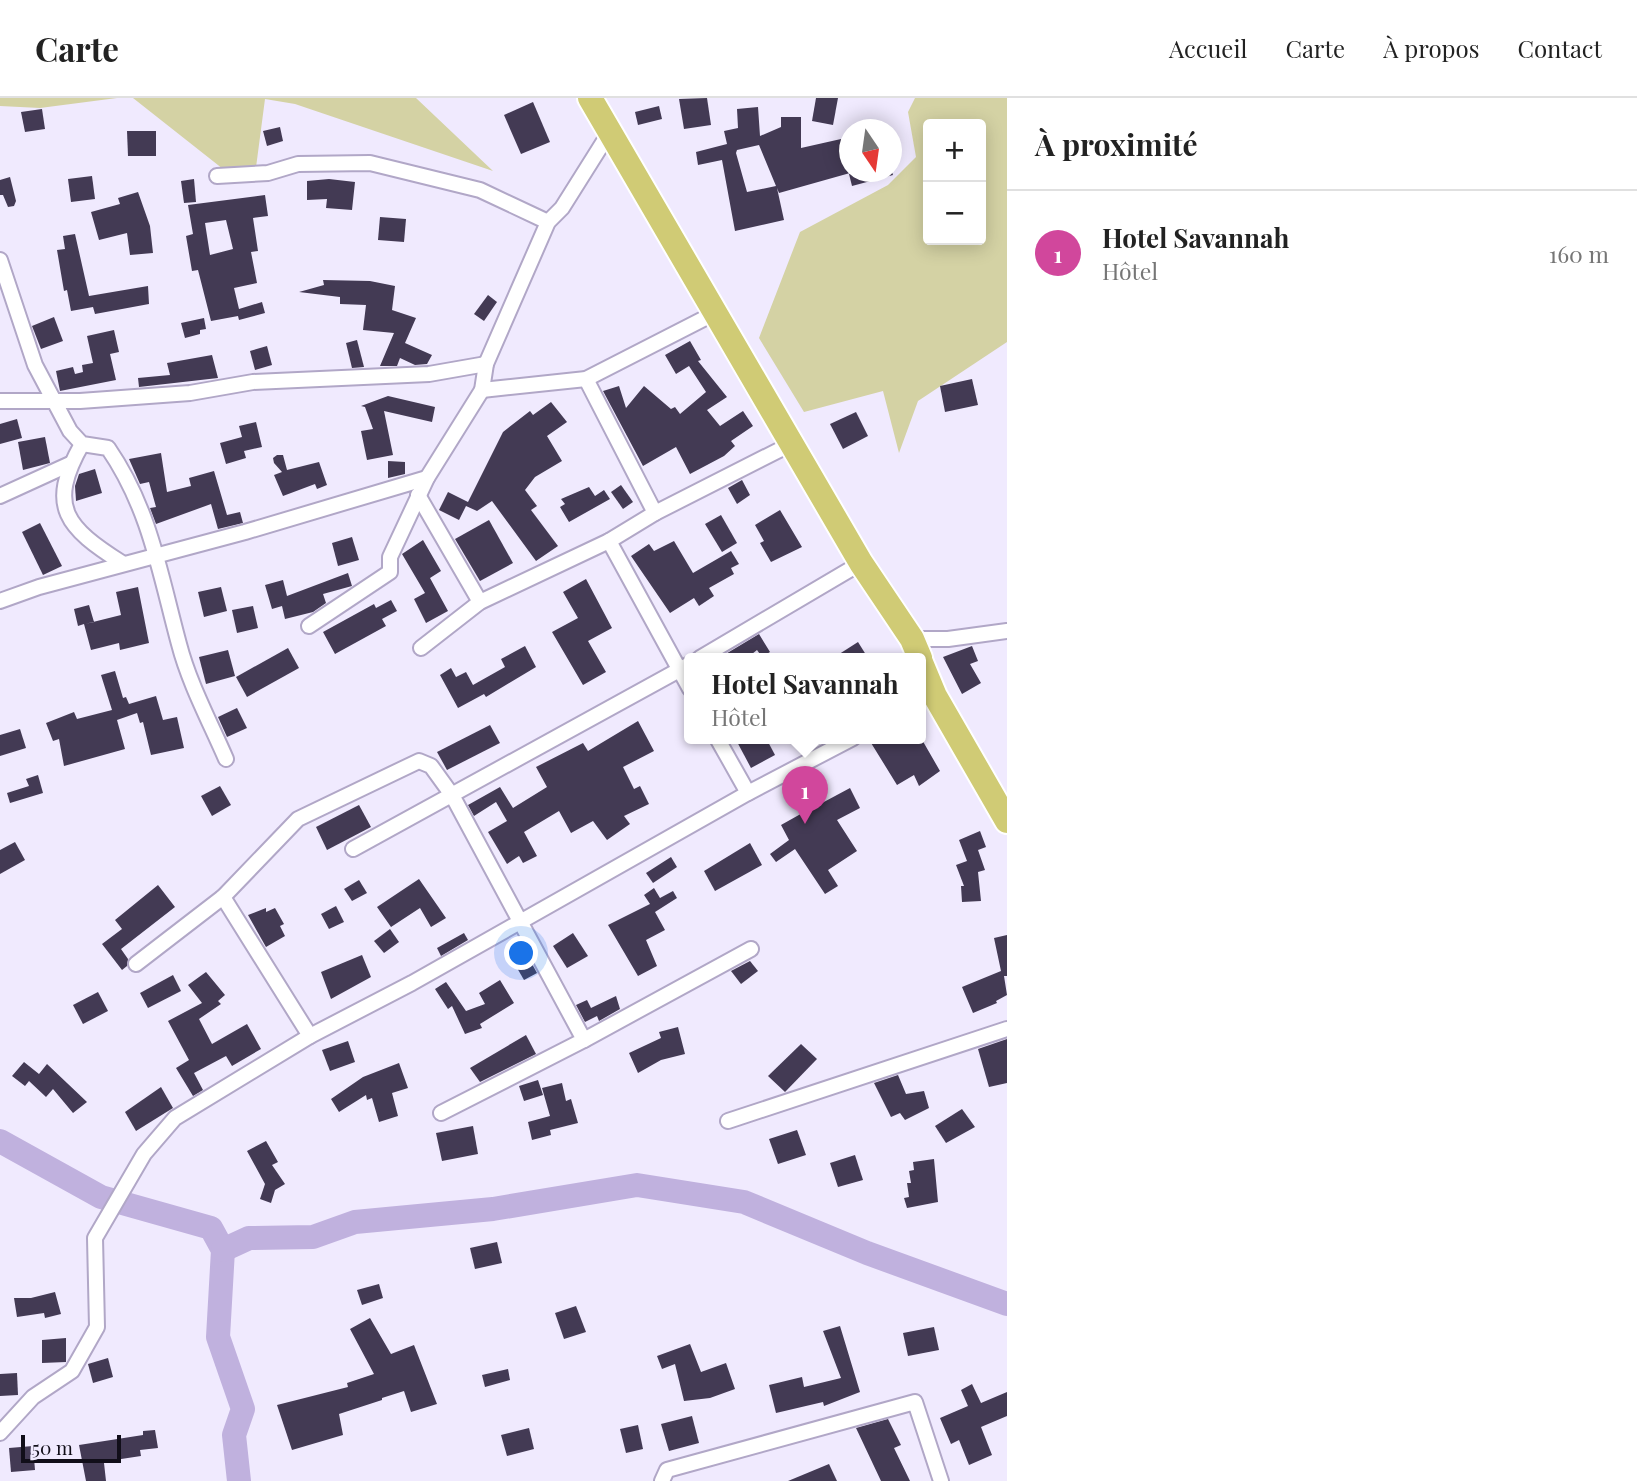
<!DOCTYPE html>
<html lang="fr">
<head>
<meta charset="utf-8">
<style>
  body { margin:0; font-family:"Playfair Display",serif; background:#f6f6f6; color:#222 }
  .controls { position:absolute; right:21px; top:21px; display:grid; overflow:hidden; border-radius:7px; box-shadow:0 4px 18px #0003 }
  .controls button { width:63px; height:63px; display:grid; place-items:center; padding:0; border:0; border-bottom:2px solid #e0e0e0; background:#fff; color:#222; font:35px sans-serif }
  .compass { position:absolute; left:839px; top:21px; width:63px; height:63px; border-radius:50%; background:#fff; box-shadow:0 4px 18px #0003; rotate:167deg }
  .scale { position:absolute; left:21px; bottom:18px; width:100px; box-sizing:border-box; padding-left:7px; border:4px solid #110e19; border-top:0; font-size:19px; line-height:24px; white-space:nowrap; color:#110e19; -webkit-text-stroke:5px #f0eafe; paint-order:stroke }
  .you { position:absolute; left:522px; top:856px; width:24px; height:24px; margin:-18px; border:5px solid #fff; border-radius:50%; background:#1a73e8; box-shadow:0 0 0 10px #1a73e833 }
  .badge { display:grid; place-items:center; width:46px; height:46px; border-radius:50%; background:#1a73e8; color:#fff; font-size:23px; font-weight:700 }
  .pin { position:absolute; translate:-50% -58px; filter:drop-shadow(0 2px 4px #0008) }
  .pin::after { content:''; position:absolute; top:37px; width:24px; height:21px; background:inherit; clip-path:polygon(0 0,100% 0,50% 100%) }
  .popup { position:absolute; left:684px; top:555px; width:242px; height:91px; box-sizing:border-box; display:grid; place-content:center; border-radius:7px; background:#fff; filter:drop-shadow(0 2px 5px #0005); font-size:23px; white-space:nowrap; color:#767676 }
  .popup b { font-size:26px; color:#222 }
  .popup::after { content:''; position:absolute; left:50%; top:100%; margin-left:-14px; border:14px solid transparent; border-top-color:#fff }
  .list { margin:0; padding:0; list-style:none }
  h2 { display:flex; justify-content:space-between; align-items:center; height:91px; margin:0; padding:0 28px; font-size:30px }
  h2 small { font-size:23px; font-weight:400; color:#767676 }
  .list li { display:grid; grid-template-columns:46px 1fr auto; gap:21px; align-items:center; box-sizing:border-box; height:126px; padding:0 28px; border-top:2px solid #e0e0e0 }
  .list b { display:block; font-size:26px; white-space:nowrap }
  .list p { margin:0; font-size:23px; white-space:nowrap; color:#767676 }
  .list em { font-size:23px; font-style:normal; color:#767676 }
  .map { position:relative; flex:none; width:1007px; height:1383px; overflow:hidden }
  header { display:flex; align-items:center; gap:42px; box-sizing:border-box; height:98px; padding:0 35px; background:#fff; border-bottom:2px solid #e0e0e0 }
  header strong { font-size:33px }
  nav { display:flex; gap:38px; margin-inline-start:auto; font-size:24px }
  main { display:flex }
  aside { flex:1; background:#fff }
  .map>svg:first-child { display:block }
  .green { fill:#d4d2a4; fill-rule:evenodd }
  .lines { fill:none; stroke-linecap:round; stroke-linejoin:round }
  .river { stroke:#c0b1de; stroke-width:24 }
  .building { fill:#433a54; fill-rule:evenodd }
  .street-casing { stroke:#b1a7c7; stroke-width:18 }
  .highway-casing { stroke:#fff; stroke-width:28 }
  .street { stroke:#fff; stroke-width:14 }
  .highway { stroke:#d0cb75; stroke-width:24 }
</style>
</head>
<body>
<header>
<strong>Carte</strong>
<nav><a>Accueil</a><a>Carte</a><a>À propos</a><a>Contact</a></nav>
</header>
<main>
<div class="map">
<svg width="1007" height="1383" viewBox="0 0 1007 1383">
  <rect width="100%" height="100%" fill="#f0eafe"/>
  <!-- green -->
  <g class="green">
    <path d="M0 0H117L40 10 0 8Z"/>
    <path d="M133 0H416L493 73 295 6 265 1 255 77 223 71Z"/>
    <path d="M915 0H1007V244L918 303 899 355 883 293 804 314 759 240 800 134 888 87 916 59 908 14ZM928 26H981V142H928Z"/>
  </g>
  <g class="lines">
    <!-- river -->
    <g class="river">
      <path d="M0 1043 101 1099 211 1130 223 1152 218 1239 243 1311 234 1337 239 1383"/>
      <path d="M223 1152 249 1140 313 1139 355 1124 493 1111 637 1087 744 1104 867 1155 1007 1206"/>
    </g>
  </g>
  <!-- building -->
  <g class="building">
    <path d="M707 0 711 27 684 31 679 1Z"/>
    <path d="M816 0H838L833 27 812 23Z"/>
    <path d="M533 4 550 44 521 56 504 17Z"/>
    <path d="M659 8 662 21 638 27 635 14Z"/>
    <path d="M758 9 760 38 781 29V19H801V50L841 41 850 75 779 95 777 90 784 122 735 133 722 62 698 67 696 54 727 46 724 33 738 30 737 11ZM759 47 776 88 747 94 736 55 737 52Z"/>
    <path d="M42 11 45 31 25 34 21 14Z"/>
    <path d="M280 29 283 43 267 48 263 33Z"/>
    <path d="M127 33H156V58H128Z"/>
    <path d="M860 74H892L893 77 852 88 849 76Z"/>
    <path d="M92 78 95 101 71 104 68 81Z"/>
    <path d="M10 79 16 103 14 108 8 109 3 97H0V82Z"/>
    <path d="M194 81 196 104 184 105 181 83Z"/>
    <path d="M329 81 355 84 352 112 326 110 327 101 307 102V83Z"/>
    <path d="M138 94 150 128 153 155 130 157 127 135 99 142 91 114 120 106 118 100Z"/>
    <path d="M265 97 268 118 253 120 258 153 251 154 257 185 234 190 239 211 262 204 265 215 239 222 238 218 211 223 198 172 192 173 186 138 193 136 188 107ZM226 122 233 151 210 157 205 125Z"/>
    <path d="M380 119 406 121 404 144 378 142Z"/>
    <path d="M75 136 89 198 148 188 149 206 95 216 93 209 71 213 67 192 64 193 57 152 65 151 63 138Z"/>
    <path d="M323 182 370 183 395 188 392 212 416 220 405 245 432 257 427 266 415 267 400 260 397 268H380L394 235 363 232 366 207 340 206V199L299 194 324 187Z"/>
    <path d="M488 197 497 204 484 223 474 216Z"/>
    <path d="M54 219 63 243 41 251 32 228Z"/>
    <path d="M204 220 206 231 200 232V236L185 240 181 225Z"/>
    <path d="M114 232 119 254 110 256 116 282 60 293 56 273 73 269 75 276 83 274 82 267 93 265 87 238Z"/>
    <path d="M357 242 364 269 352 270 346 245Z"/>
    <path d="M690 243 701 262 698 263 727 299 707 312 720 328 743 313 753 328 731 343 735 348 724 358 690 376 676 349 643 368 603 293 619 288 626 310 644 288 671 311 675 309 680 316 706 294 689 268 676 276 665 257Z"/>
    <path d="M267 248 272 267 255 272 250 253Z"/>
    <path d="M212 257 218 280 139 289 138 280 170 277 167 265Z"/>
    <path d="M972 281 978 307 945 314 940 288Z"/>
    <path d="M388 298 435 309 432 324 384 313 393 357 367 362 361 333 373 331 365 309 361 308Z"/>
    <path d="M551 304 567 324 547 338 562 363 535 379 525 392 537 408 531 412 558 448 536 463 492 403 477 413 466 408 459 422 439 412 448 394 468 404 503 334 530 313 533 317Z"/>
    <path d="M856 314 868 338 843 351 830 326Z"/>
    <path d="M17 321 22 340 0 346V326Z"/>
    <path d="M256 324 262 349 244 353 246 360 226 366 220 345 242 339 239 328Z"/>
    <path d="M45 339 50 365 23 372 18 344Z"/>
    <path d="M161 355 167 394 191 388 189 380 214 373 227 417 240 414 243 425 218 431 211 406 156 426 150 410 156 409 149 384 140 386 129 361Z"/>
    <path d="M277 357H283L287 372 319 364 327 387 317 391 315 386 283 398 274 377 282 374 274 365 273 360Z"/>
    <path d="M388 363 405 364V376L388 380Z"/>
    <path d="M95 371 102 395 76 403 75 388 79 376Z"/>
    <path d="M742 382 750 397 737 406 728 390Z"/>
    <path d="M621 387 633 404 623 411 611 394Z"/>
    <path d="M589 389 595 398 604 392 610 401 569 424 560 409 565 406 561 401Z"/>
    <path d="M780 412 802 449 771 464 760 445 764 443 755 427Z"/>
    <path d="M721 417 737 445 722 454 705 426Z"/>
    <path d="M489 422 513 465 480 483 455 441Z"/>
    <path d="M40 425 62 468 43 477 22 434Z"/>
    <path d="M352 439 359 462 338 468 332 445Z"/>
    <path d="M423 442 441 473 430 480 448 513 426 525 414 501 425 495 402 456Z"/>
    <path d="M674 443 693 475 731 453 739 466 731 470 734 476 709 490 714 498 699 508 694 500 670 515 631 458 649 446 654 453Z"/>
    <path d="M348 475 352 488 323 496 326 505 313 514 285 521 282 508 272 511 265 487 283 482 287 498Z"/>
    <path d="M586 481 612 530 588 543 606 574 583 587 552 534 578 520 563 494Z"/>
    <path d="M138 489 149 545 120 552 119 545 91 552 84 526 78 528 74 511 89 507 94 524 85 526 121 517 116 494Z"/>
    <path d="M221 489 227 513 204 519 198 494Z"/>
    <path d="M391 502 397 513 382 521 386 528 335 556 323 534 374 506 376 510Z"/>
    <path d="M253 508 258 530 237 535 232 512Z"/>
    <path d="M759 536 770 554 762 559 757 552 747 560H719Z"/>
    <path d="M858 544 868 560H833Z"/>
    <path d="M525 548 536 569 486 599 484 596 458 610 440 577 451 570 456 579 466 574 473 587 505 569 501 561Z"/>
    <path d="M972 548 978 563 970 566 981 585 962 596 943 559Z"/>
    <path d="M288 550 299 570 247 599 236 579Z"/>
    <path d="M228 552 235 578 206 586 199 559Z"/>
    <path d="M115 573 123 600 126 599 129 606 156 598 163 622 177 619 184 650 151 657 143 624 140 625 137 615 117 622 125 651 64 668 59 641 53 643 46 625 74 614 77 621 112 612 101 577Z"/>
    <path d="M237 610 247 630 227 639 218 619Z"/>
    <path d="M638 623 654 653 623 669 634 691 640 688 649 706 624 718 630 726 607 742 593 723 571 735 559 713 524 734 537 758 523 765 519 758 507 766 488 734 507 723 496 704 474 718 468 707 500 689 513 710 547 689 536 669 583 645 588 653Z"/>
    <path d="M490 627 500 645 447 672 437 654Z"/>
    <path d="M20 631 26 650 0 658V637Z"/>
    <path d="M735 640H766L775 657 751 670Z"/>
    <path d="M868 640H921L940 673 919 688 914 677 897 687Z"/>
    <path d="M38 677 43 695 10 705 7 695 29 688 26 681Z"/>
    <path d="M807 683 822 705 850 690 860 710 837 722 857 753 828 772 838 788 825 796 795 751 776 764 770 756 789 742 781 727 806 713 792 692Z"/>
    <path d="M220 688 231 707 212 718 201 698Z"/>
    <path d="M359 707 371 729 327 752 316 729Z"/>
    <path d="M980 733 986 749 978 752 985 772 978 774 981 803 962 804 961 788H964L956 767 967 763 959 742Z"/>
    <path d="M15 744 25 762 0 776V752Z"/>
    <path d="M750 745 762 767 715 793 704 773Z"/>
    <path d="M671 759 677 769 653 785 646 775Z"/>
    <path d="M419 781 446 820 431 829 420 810 391 829 377 809Z"/>
    <path d="M359 782 367 795 352 803 344 791Z"/>
    <path d="M158 787 175 809 121 851 128 861 127 868 122 872 102 846 122 831 115 822Z"/>
    <path d="M654 790 660 800 673 793 677 800 655 814 665 832 646 842 657 868 638 878 608 827 650 806 644 797Z"/>
    <path d="M336 808 344 824 329 831 321 816Z"/>
    <path d="M266 810V814L275 810 284 826 280 828 285 838 266 849 248 817Z"/>
    <path d="M390 831 399 844 384 855 374 843Z"/>
    <path d="M464 835 468 842 441 858 437 850Z"/>
    <path d="M573 835 588 858 567 870 553 848Z"/>
    <path d="M1007 837V878H1004L1007 897 996 903 997 905 973 915 962 889 1001 873 994 840Z"/>
    <path d="M526 855 537 875 524 882 513 863Z"/>
    <path d="M362 857 371 879 331 901 321 874Z"/>
    <path d="M750 863 758 873 741 886 731 873Z"/>
    <path d="M206 874 225 897 218 903 221 906 199 921 212 946 247 926 261 951 232 968 226 958 194 975 203 992 193 998 176 970 189 962 168 923 202 905 188 887Z"/>
    <path d="M173 877 181 893 148 910 140 895Z"/>
    <path d="M500 882 514 905 480 926 482 930 465 936 452 908 448 911 435 891 446 884 466 913 485 906 479 895Z"/>
    <path d="M98 894 108 913 83 926 73 907Z"/>
    <path d="M616 898 620 911 599 923 597 918 585 924 576 907 587 902 591 910Z"/>
    <path d="M678 929 685 956 661 962 638 975 629 955 661 940 659 934Z"/>
    <path d="M526 937 536 956 480 984 470 970Z"/>
    <path d="M1007 941V985L989 989 978 951Z"/>
    <path d="M348 943 355 964 330 973 322 952Z"/>
    <path d="M801 946 817 961 785 994 768 978Z"/>
    <path d="M24 964 39 976 47 966 87 1004 73 1015 53 991 46 999 29 983 25 988 12 978Z"/>
    <path d="M399 965 408 990 392 995 398 1018 379 1024 372 1000 367 1002 366 997 339 1014 331 1001 363 979Z"/>
    <path d="M898 977 906 996 924 993 929 1010 905 1022 900 1015 891 1019 874 985Z"/>
    <path d="M538 982 543 997 524 1003 519 988Z"/>
    <path d="M562 985 566 1003 571 1001 578 1025 550 1032 551 1037 532 1042 528 1024 550 1018 542 990Z"/>
    <path d="M161 989 173 1010 136 1033 125 1014Z"/>
    <path d="M962 1011 975 1029 946 1045 935 1028Z"/>
    <path d="M473 1028 478 1056 442 1063 436 1035Z"/>
    <path d="M797 1032 806 1057 778 1066 769 1041Z"/>
    <path d="M266 1043 278 1064 272 1067 285 1086 275 1092 271 1105 260 1101 265 1086 247 1053Z"/>
    <path d="M855 1057 863 1082 838 1089 830 1065Z"/>
    <path d="M934 1061 938 1104 907 1110 904 1100 909 1099 907 1085H911L909 1073 914 1072 913 1064Z"/>
    <path d="M497 1144 502 1165 475 1171 470 1150Z"/>
    <path d="M379 1186 383 1200 362 1207 357 1192Z"/>
    <path d="M55 1194 61 1216 45 1220 44 1215 17 1219 14 1200H31Z"/>
    <path d="M576 1208 586 1234 564 1241 555 1215Z"/>
    <path d="M370 1220 391 1256 414 1247 437 1306 411 1314 404 1293 382 1300V1302L339 1316 343 1337 292 1352 277 1307 348 1289 347 1285 374 1276 350 1231Z"/>
    <path d="M840 1228 860 1294 824 1308 823 1304 776 1315 769 1287 802 1279 804 1289 841 1280 823 1233Z"/>
    <path d="M934 1229 939 1252 908 1258 903 1235Z"/>
    <path d="M66 1240V1264L42 1265V1242Z"/>
    <path d="M690 1246 701 1274 726 1265 735 1291 710 1300 684 1303 675 1266 662 1271 657 1258Z"/>
    <path d="M108 1260 113 1279 93 1285 88 1266Z"/>
    <path d="M508 1271 510 1282 485 1289 482 1277Z"/>
    <path d="M17 1275 18 1297 0 1298V1276Z"/>
    <path d="M972 1286 981 1305 1007 1294V1318L981 1329 992 1357 969 1367 959 1342 951 1346 940 1320 968 1308 961 1292Z"/>
    <path d="M692 1318 699 1345 669 1353 661 1326Z"/>
    <path d="M888 1321 901 1347 894 1350 910 1383H881L856 1330Z"/>
    <path d="M638 1327 643 1351 626 1355 620 1331Z"/>
    <path d="M529 1330 534 1351 507 1358 501 1337Z"/>
    <path d="M155 1332 158 1350 140 1352 141 1358 108 1363 104 1365 106 1383H86L79 1347 143 1337V1333Z"/>
    <path d="M33 1348 35 1372 11 1374 9 1350Z"/>
    <path d="M829 1366 837 1383H788Z"/>
  </g>
  <g class="lines">
    <defs>
      <g id="street">
        <path d="M217 78 268 75 298 66 370 65 480 92 548 124"/>
        <path d="M0 162 35 267 70 333 82 346 108 350C150 411 160 476 179 546 189 585 210 624 226 661"/>
        <path d="M586 281 655 415"/>
        <path d="M482 292 586 281 717 214"/>
        <path d="M0 303H80L190 295 253 284 429 276 486 266"/>
        <path d="M82 346C46 409 67 430 122 465"/>
        <path d="M418 397 480 504"/>
        <path d="M0 398 70 366"/>
        <path d="M609 443 690 591"/>
        <path d="M0 503 39 489 245 434 427 380"/>
        <path d="M309 528 390 474V459L427 380 482 292 486 266 548 124 562 110 611 32"/>
        <path d="M912 541H948L1007 533"/>
        <path d="M421 550 480 504 609 443 655 415 793 345"/>
        <path d="M700 560 861 465"/>
        <path d="M717 640 748 695"/>
        <path d="M353 751 690 566"/>
        <path d="M223 799 310 938"/>
        <path d="M136 866 223 799 298 721 419 663 431 668 452 697 584 942 441 1015"/>
        <path d="M584 942 751 851"/>
        <path d="M728 1023 1007 931"/>
        <path d="M0 1335 33 1299 72 1273 97 1229 95 1140 144 1056 175 1020 310 938 412 885 748 695 853 640"/>
        <path d="M662 1383 667 1372 915 1304 941 1383"/>
      </g>
      <g id="highway">
        <path d="M590 0 861 465 912 541 920 560"/>
        <path d="M920 562 935 598 1007 723"/>
      </g>
    </defs>
    <!-- street casing -->
    <use href="#street" class="street-casing"/>
    <!-- highway casing -->
    <use href="#highway" class="highway-casing"/>
    <!-- street -->
    <use href="#street" class="street"/>
    <!-- highway -->
    <use href="#highway" class="highway"/>
  </g>
</svg>
<div class="controls">
<button>+</button>
<button>−</button>
</div>
<svg class="compass" viewBox="-18 -18 36 36"><path d="M0-13l5 13h-10z" fill="#e53935"/><path d="M0 13l5-13h-10z" fill="#767676"/></svg>
<div class="scale">50 m</div>
<div class="you"></div>
<div class="pin badge" style="left:805px;top:726px;background:#d1479c">1</div>
<div class="popup"><b>Hotel Savannah</b>Hôtel</div>
</div>
<aside>
<h2>À proximité<small></small></h2>
<ul class="list">
<li><span class="badge" style="background:#d1479c">1</span><div><b>Hotel Savannah</b><p>Hôtel</p></div><em>160 m</em></li>
</ul>
</aside>
</main>
</body>
</html>
